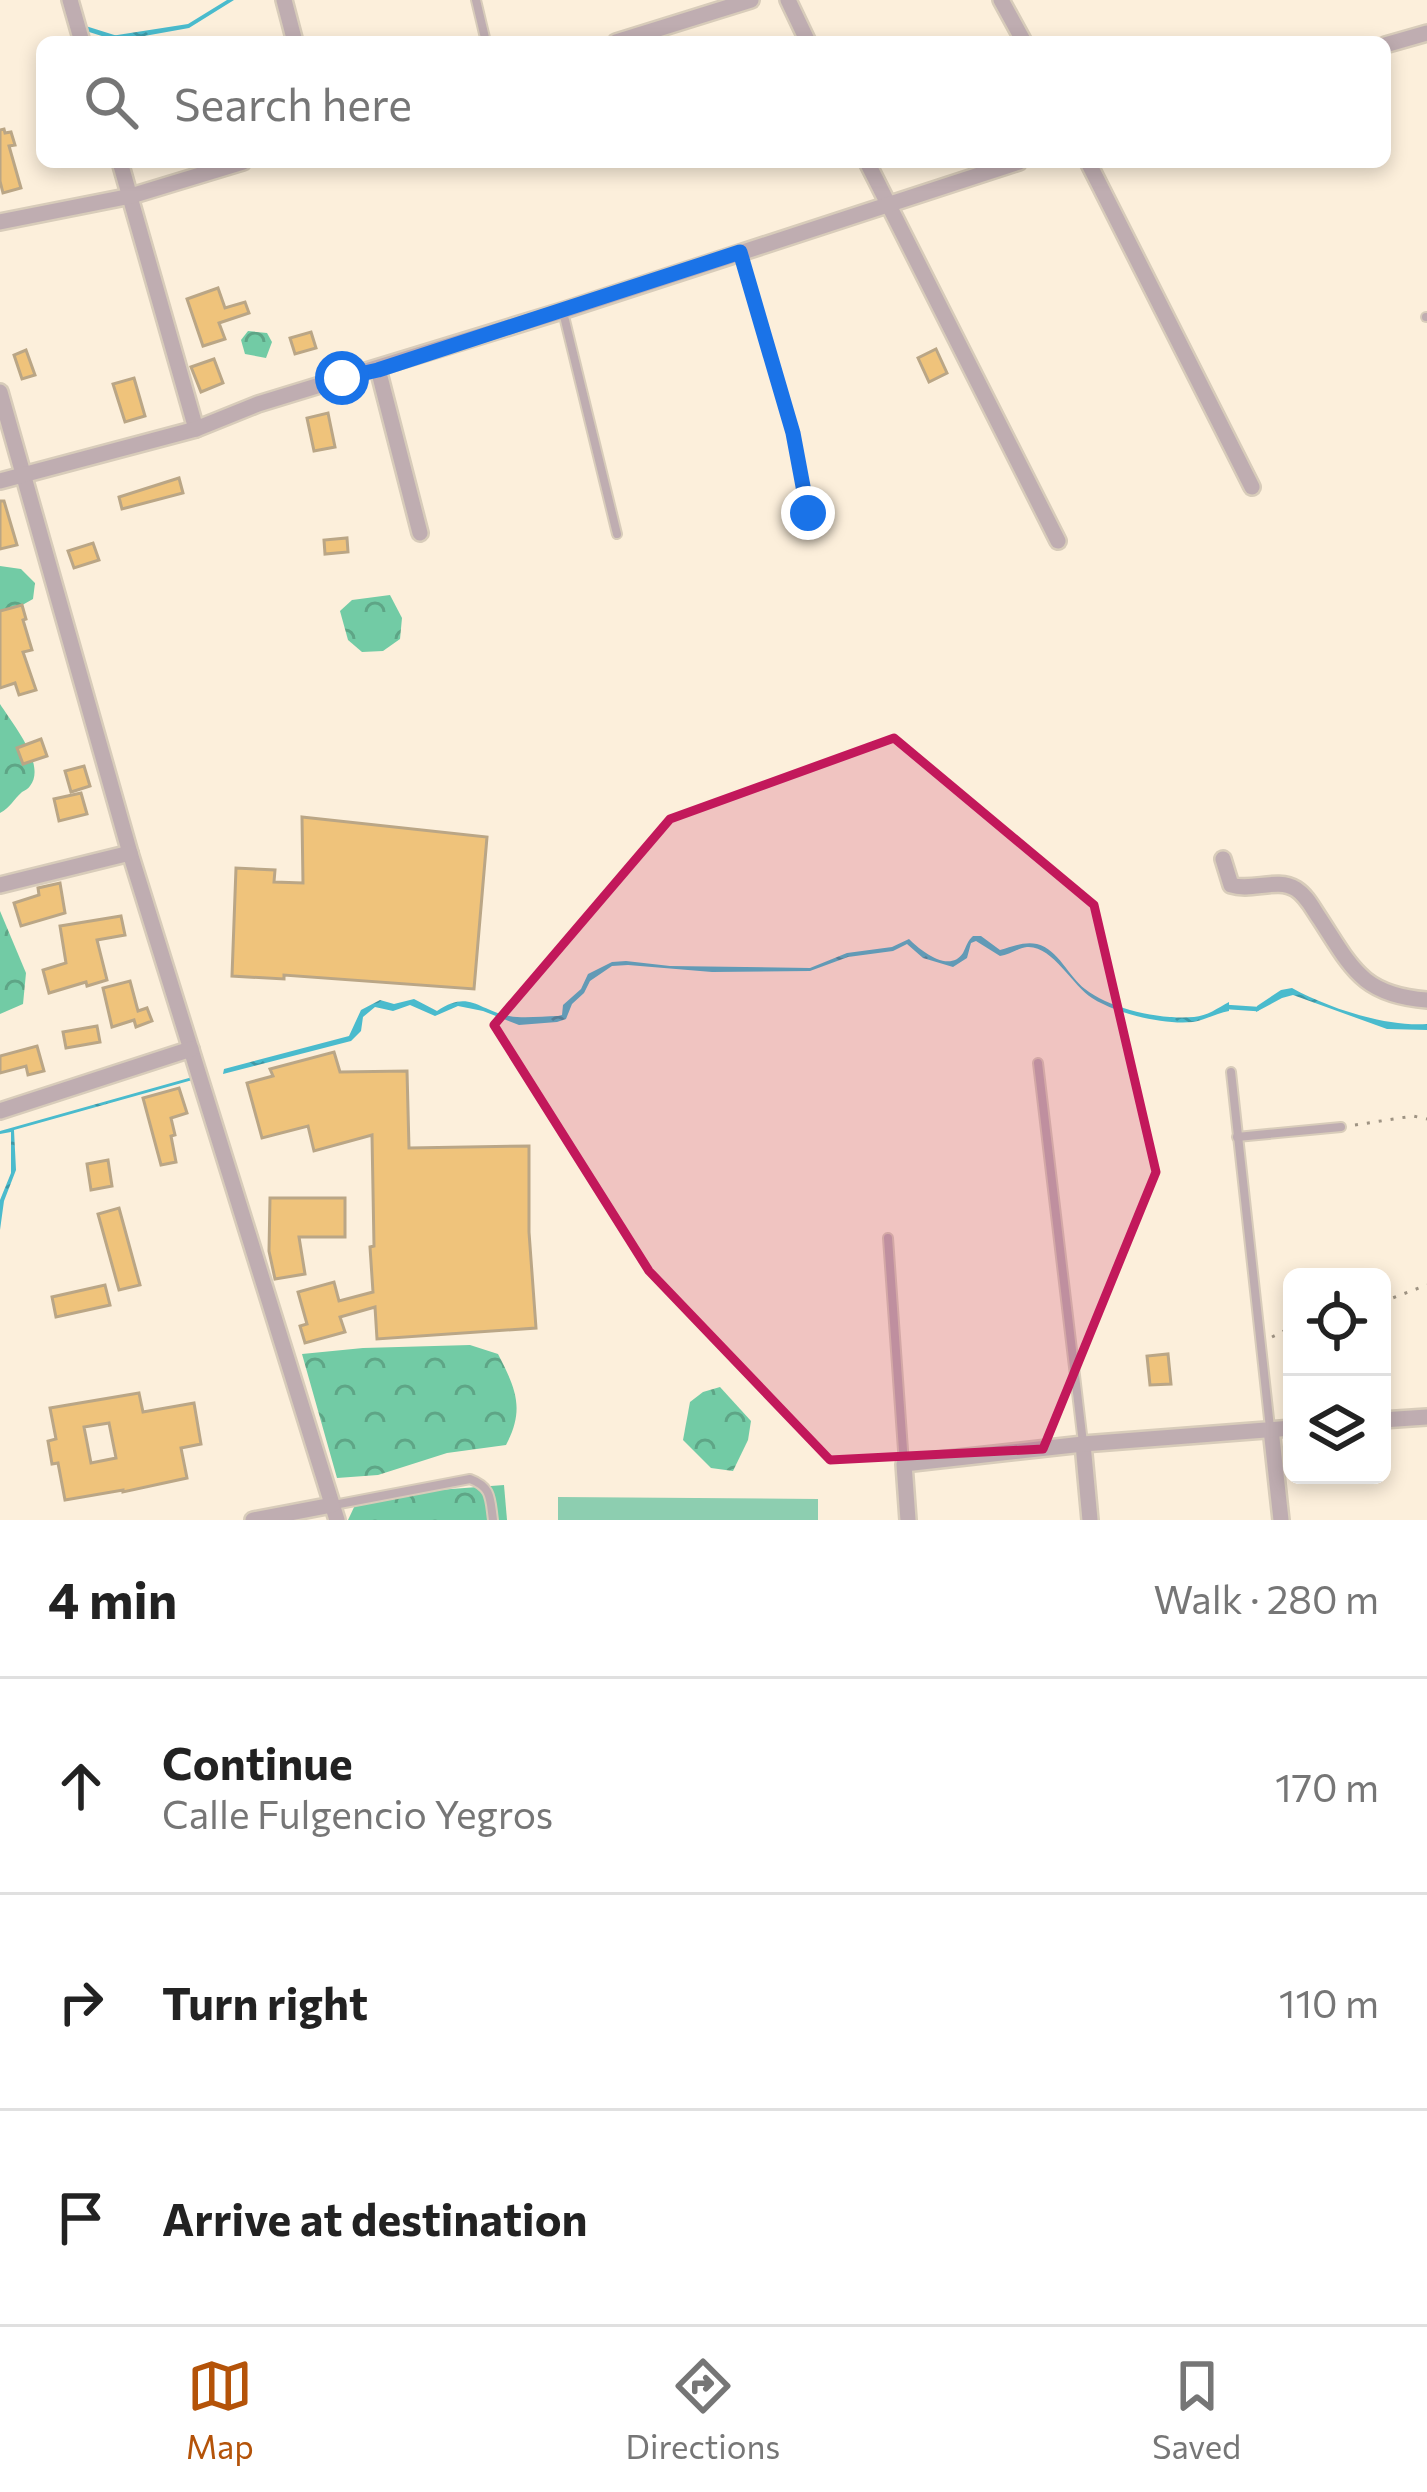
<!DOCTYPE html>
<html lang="en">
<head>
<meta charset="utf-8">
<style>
  body { margin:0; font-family:Commissioner,sans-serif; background:#f2f2f2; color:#222 }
  .controls { position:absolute; right:36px; bottom:36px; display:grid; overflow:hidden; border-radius:18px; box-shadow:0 6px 18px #0003 }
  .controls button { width:108px; height:108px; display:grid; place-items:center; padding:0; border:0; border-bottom:3px solid #e0e0e0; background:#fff; color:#222; font:60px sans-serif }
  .stop { position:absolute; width:36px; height:36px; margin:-27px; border:9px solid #1a73e8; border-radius:50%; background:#fff }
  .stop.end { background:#1a73e8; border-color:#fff; box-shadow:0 3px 12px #0008 }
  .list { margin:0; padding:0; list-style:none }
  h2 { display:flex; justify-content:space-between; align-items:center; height:156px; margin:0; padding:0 48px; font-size:51px }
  h2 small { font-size:39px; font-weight:400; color:#767676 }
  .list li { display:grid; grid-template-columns:78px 1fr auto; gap:36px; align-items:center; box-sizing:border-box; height:216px; padding:0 48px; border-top:3px solid #e0e0e0 }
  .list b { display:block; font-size:45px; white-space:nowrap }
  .list p { margin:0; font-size:39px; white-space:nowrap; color:#767676 }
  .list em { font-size:39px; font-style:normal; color:#767676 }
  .icon { flex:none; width:66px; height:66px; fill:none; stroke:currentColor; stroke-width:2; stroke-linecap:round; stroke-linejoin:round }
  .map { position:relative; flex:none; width:1427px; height:1520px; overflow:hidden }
  .search { position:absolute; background:#fff; box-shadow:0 6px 18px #0003; left:36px; right:36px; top:36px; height:132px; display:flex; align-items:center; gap:30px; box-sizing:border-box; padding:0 42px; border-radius:18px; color:#767676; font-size:45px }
  .sheet { height:804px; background:#fff }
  nav { display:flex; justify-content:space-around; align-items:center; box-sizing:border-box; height:168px; border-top:3px solid #e0e0e0; background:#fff; font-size:33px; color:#767676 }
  nav a { display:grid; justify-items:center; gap:6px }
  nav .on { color:#b45309 }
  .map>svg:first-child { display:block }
  .forest { fill:url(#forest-crowns) }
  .pitch { fill:#8dceb0 }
  .water { fill:url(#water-ripples) }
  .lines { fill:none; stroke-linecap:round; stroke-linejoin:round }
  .stream { stroke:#4abbcd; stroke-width:4.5 }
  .building { fill:#efc37b; stroke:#baa686; stroke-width:3; fill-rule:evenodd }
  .lane-casing { stroke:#d8ccba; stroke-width:12 }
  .street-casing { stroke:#d8ccba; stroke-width:20 }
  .path { stroke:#9e9383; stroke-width:3; stroke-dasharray:3 9; stroke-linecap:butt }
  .lane { stroke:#bfadb1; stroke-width:8 }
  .street { stroke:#bfadb1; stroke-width:15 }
  .route { stroke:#1a73e8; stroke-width:15 }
  .marked { fill:#c2185b; fill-opacity:0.2; stroke:#c2185b; stroke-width:9; stroke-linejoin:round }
</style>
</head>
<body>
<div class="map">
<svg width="1427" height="1520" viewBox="0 0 1427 1520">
  <defs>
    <pattern id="forest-crowns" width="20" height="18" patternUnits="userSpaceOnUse" patternTransform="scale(3)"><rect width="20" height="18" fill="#72cba5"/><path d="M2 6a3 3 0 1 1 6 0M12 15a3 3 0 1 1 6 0" fill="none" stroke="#5ea586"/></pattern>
    <pattern id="water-ripples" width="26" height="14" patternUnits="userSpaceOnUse" patternTransform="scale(3)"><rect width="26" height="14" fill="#4abbcd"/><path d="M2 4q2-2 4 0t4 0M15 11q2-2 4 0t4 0" fill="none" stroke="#3e98a6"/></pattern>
  </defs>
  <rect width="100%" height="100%" fill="#fcefdb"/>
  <!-- forest -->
  <g class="forest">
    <path d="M248 331 267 333 272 342 266 358 245 354 241 340Z"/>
    <path d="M0 566 21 569 35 583 33 599 8 613 0 624Z"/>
    <path d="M390 595 402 618 400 639 383 651 362 652 348 640 340 611 352 600Z"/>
    <path d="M0 704C12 723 47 765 30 786 28 789 25 790 22 792 13 800 11 807 0 813Z"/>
    <path d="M0 911 26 973 23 1004 0 1014Z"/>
    <path d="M470 1345 498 1354C516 1389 525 1409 506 1445L447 1453 378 1475 337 1478 302 1354 363 1348Z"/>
    <path d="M720 1387 751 1421 748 1440 733 1471 711 1468 683 1440 690 1402 703 1392Z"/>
    <path d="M504 1485 507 1520H348L356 1503 412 1492Z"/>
  </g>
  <!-- pitch -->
  <path class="pitch" d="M558 1497 818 1499V1520H558Z"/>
  <!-- water -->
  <g class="water">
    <path d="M227 0H234L189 28 111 42V36L188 24Z"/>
    <path d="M973 936H981L1000 950C1012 947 1024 941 1037 944 1059 950 1068 976 1085 989 1110 1009 1161 1020 1194 1017 1207 1016 1218 1008 1229 1002V1011C1217 1013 1205 1020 1193 1022 1164 1025 1117 1014 1092 998 1073 986 1052 945 1027 947 1018 948 1009 955 1000 956L976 941 971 943 967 958 953 967 923 958 907 944 893 951 848 957 810 971 712 972 628 965 612 966 590 981 584 993 572 1004 566 1019 557 1022 519 1025 483 1011 458 1006 435 1016 410 1005 393 1011 375 1007 363 1017 361 1031 351 1041 223 1074 224 1069 349 1036 361 1010 380 1000 394 1004 414 999 437 1011C469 989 478 1010 509 1016 525 1019 542 1016 558 1016L562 1015 563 1005 581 989 588 974 612 962 626 961 670 966 810 968 847 953 892 947 909 939C920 950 949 974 963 953 966 947 968 940 973 936Z"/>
    <path d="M1292 988C1328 1008 1386 1027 1427 1024V1030L1387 1029 1293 995 1282 998 1256 1012 1257 1006 1281 990Z"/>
    <path d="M196 1076V1079L14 1130 16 1170 4 1201 0 1230V1200L11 1173V1132L0 1134V1131Z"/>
  </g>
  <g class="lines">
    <!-- stream -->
    <g class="stream">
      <path d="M81 27 116 38"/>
      <path d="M1227 1007 1257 1009"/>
    </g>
  </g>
  <!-- building -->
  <g class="building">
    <path d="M4 129 5 133 11 132 15 145 9 146 21 188 3 193 0 181V130Z"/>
    <path d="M218 288 225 308 245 302 249 313 219 323 225 339 203 346 187 299Z"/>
    <path d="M311 332 316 348 295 354 290 338Z"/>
    <path d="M936 349 947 373 929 382 918 358Z"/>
    <path d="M26 350 35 375 22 379 14 355Z"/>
    <path d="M214 359 223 383 201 392 191 367Z"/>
    <path d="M134 378 145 416 125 422 113 384Z"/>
    <path d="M328 413 335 447 314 451 307 418Z"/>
    <path d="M179 478 183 493 122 509 119 497Z"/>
    <path d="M0 501H4L17 545 0 549Z"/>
    <path d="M347 538 348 552 325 554 324 540Z"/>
    <path d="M93 543 99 560 74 568 68 551Z"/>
    <path d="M22 605 26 619 23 620 32 650 23 652 36 690 19 695 15 683 0 688V611Z"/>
    <path d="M41 739 47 756 23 764 17 748Z"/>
    <path d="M84 766 90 786 71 792 65 771Z"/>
    <path d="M81 793 87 814 59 821 54 799Z"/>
    <path d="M302 817 487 837 474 989 284 975V979L232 976 236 868 275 870 274 882 303 883Z"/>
    <path d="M60 883 65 913 21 926 14 903 39 895 38 888Z"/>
    <path d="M121 916 125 935 97 940 107 980 87 986 86 982 49 993 43 970 66 963 60 926Z"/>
    <path d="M130 981 138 1011 147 1008 152 1021 136 1027 134 1020 112 1027 103 988Z"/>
    <path d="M97 1026 100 1042 66 1048 63 1032Z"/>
    <path d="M37 1046 44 1071 28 1075 26 1066 0 1073V1056Z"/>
    <path d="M334 1052 340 1072 407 1071 409 1148 529 1146V1232L536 1328 377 1339 375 1307 340 1317 345 1332 305 1343 300 1326 307 1324 298 1292 334 1282 339 1301 373 1292 370 1247 374 1246 372 1135 314 1151 308 1126 262 1138 247 1083 273 1076 270 1069Z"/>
    <path d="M179 1088 187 1113 171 1118 175 1135 171 1136 176 1162 161 1165 143 1098Z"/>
    <path d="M108 1160 112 1186 91 1190 87 1164Z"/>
    <path d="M270 1198H345V1237H299L305 1274 275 1279 269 1251Z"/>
    <path d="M119 1208 140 1285 119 1290 98 1214Z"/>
    <path d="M105 1285 110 1305 56 1317 52 1297Z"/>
    <path d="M1168 1354 1171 1384 1150 1385 1147 1356Z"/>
    <path d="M139 1393 143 1412 194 1403 201 1444 181 1448 187 1478 123 1492V1490L65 1500 58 1463 52 1464 48 1441 56 1439 50 1408ZM109 1423 116 1458 91 1463 84 1427Z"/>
  </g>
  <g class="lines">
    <defs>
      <g id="lane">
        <path d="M476 0 486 42"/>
        <path d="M741 254 793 433 808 513"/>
        <path d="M563 312 617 534"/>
        <path d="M1426 317H1427"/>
        <path d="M1038 1063 1083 1443"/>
        <path d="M1231 1072 1270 1428"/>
        <path d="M1237 1137 1341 1127"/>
        <path d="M888 1238 904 1464"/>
        <path d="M334 1505 470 1479C492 1487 490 1499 493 1520"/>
      </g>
      <g id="street">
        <path d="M70 0 82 42"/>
        <path d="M284 0 295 42"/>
        <path d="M788 0 808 42"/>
        <path d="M1001 0 1024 42"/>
        <path d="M616 42 751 0"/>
        <path d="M1385 45 1427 33"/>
        <path d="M120 162 196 429"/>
        <path d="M867 162 1058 541"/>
        <path d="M1088 162 1252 487"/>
        <path d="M0 222 131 196 243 162"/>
        <path d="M378 369 420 533"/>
        <path d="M0 392 130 853 337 1520"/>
        <path d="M0 481 196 429 258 404 562 311 1019 162"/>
        <path d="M1223 859 1231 885C1252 892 1277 877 1296 889 1307 896 1313 909 1320 919 1352 968 1362 995 1427 1000"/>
        <path d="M0 885 130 853"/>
        <path d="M0 1111 191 1049"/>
        <path d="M1382 1420 1427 1417"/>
        <path d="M1271 1429 1281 1520"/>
        <path d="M1083 1444 1090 1520"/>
        <path d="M253 1520 332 1505"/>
        <path d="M908 1520 904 1464 1083 1444 1292 1428"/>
      </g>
    </defs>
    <!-- lane casing -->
    <use href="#lane" class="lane-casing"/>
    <!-- street casing -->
    <use href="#street" class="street-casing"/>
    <!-- path -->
    <g class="path">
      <path d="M1355 1125 1413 1116 1427 1119"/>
      <path d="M1382 1302 1427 1285"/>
      <path d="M1272 1337 1292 1327"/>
    </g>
    <!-- lane -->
    <use href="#lane" class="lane"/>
    <!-- street -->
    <use href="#street" class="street"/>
  </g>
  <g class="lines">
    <!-- route -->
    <path class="route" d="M342 378 378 370 740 252 793 433 808 513"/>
  </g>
  <!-- marked area -->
  <path class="marked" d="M894 738 1094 905 1156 1172 1043 1449 830 1460 649 1271 494 1025 670 819Z"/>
</svg>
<div class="controls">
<button><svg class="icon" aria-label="locate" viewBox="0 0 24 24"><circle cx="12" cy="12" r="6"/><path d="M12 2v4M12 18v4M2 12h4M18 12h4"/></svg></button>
<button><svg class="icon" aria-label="layers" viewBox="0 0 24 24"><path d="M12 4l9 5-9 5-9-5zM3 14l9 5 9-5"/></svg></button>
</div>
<div class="stop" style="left:342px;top:378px"></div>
<div class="stop end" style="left:808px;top:513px"></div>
<div class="search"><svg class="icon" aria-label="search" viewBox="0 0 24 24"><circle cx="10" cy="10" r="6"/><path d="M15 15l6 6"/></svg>Search here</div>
</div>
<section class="sheet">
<h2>4 min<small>Walk · 280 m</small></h2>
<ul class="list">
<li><svg class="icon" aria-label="ahead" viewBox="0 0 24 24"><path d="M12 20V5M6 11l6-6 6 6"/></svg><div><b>Continue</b><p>Calle Fulgencio Yegros</p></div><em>170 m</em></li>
<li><svg class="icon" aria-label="right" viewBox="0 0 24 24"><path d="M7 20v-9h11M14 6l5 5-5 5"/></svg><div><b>Turn right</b></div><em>110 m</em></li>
<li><svg class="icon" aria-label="arrive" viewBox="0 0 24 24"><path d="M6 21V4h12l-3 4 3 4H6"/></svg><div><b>Arrive at destination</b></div></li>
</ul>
</section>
<nav>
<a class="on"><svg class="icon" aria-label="map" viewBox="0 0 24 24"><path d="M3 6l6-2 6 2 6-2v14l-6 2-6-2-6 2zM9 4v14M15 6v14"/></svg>Map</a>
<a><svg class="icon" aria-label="directions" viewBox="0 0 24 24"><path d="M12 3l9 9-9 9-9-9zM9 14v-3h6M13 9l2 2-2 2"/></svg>Directions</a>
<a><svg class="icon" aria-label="saved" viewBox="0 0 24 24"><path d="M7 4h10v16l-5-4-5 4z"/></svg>Saved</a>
</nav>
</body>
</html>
